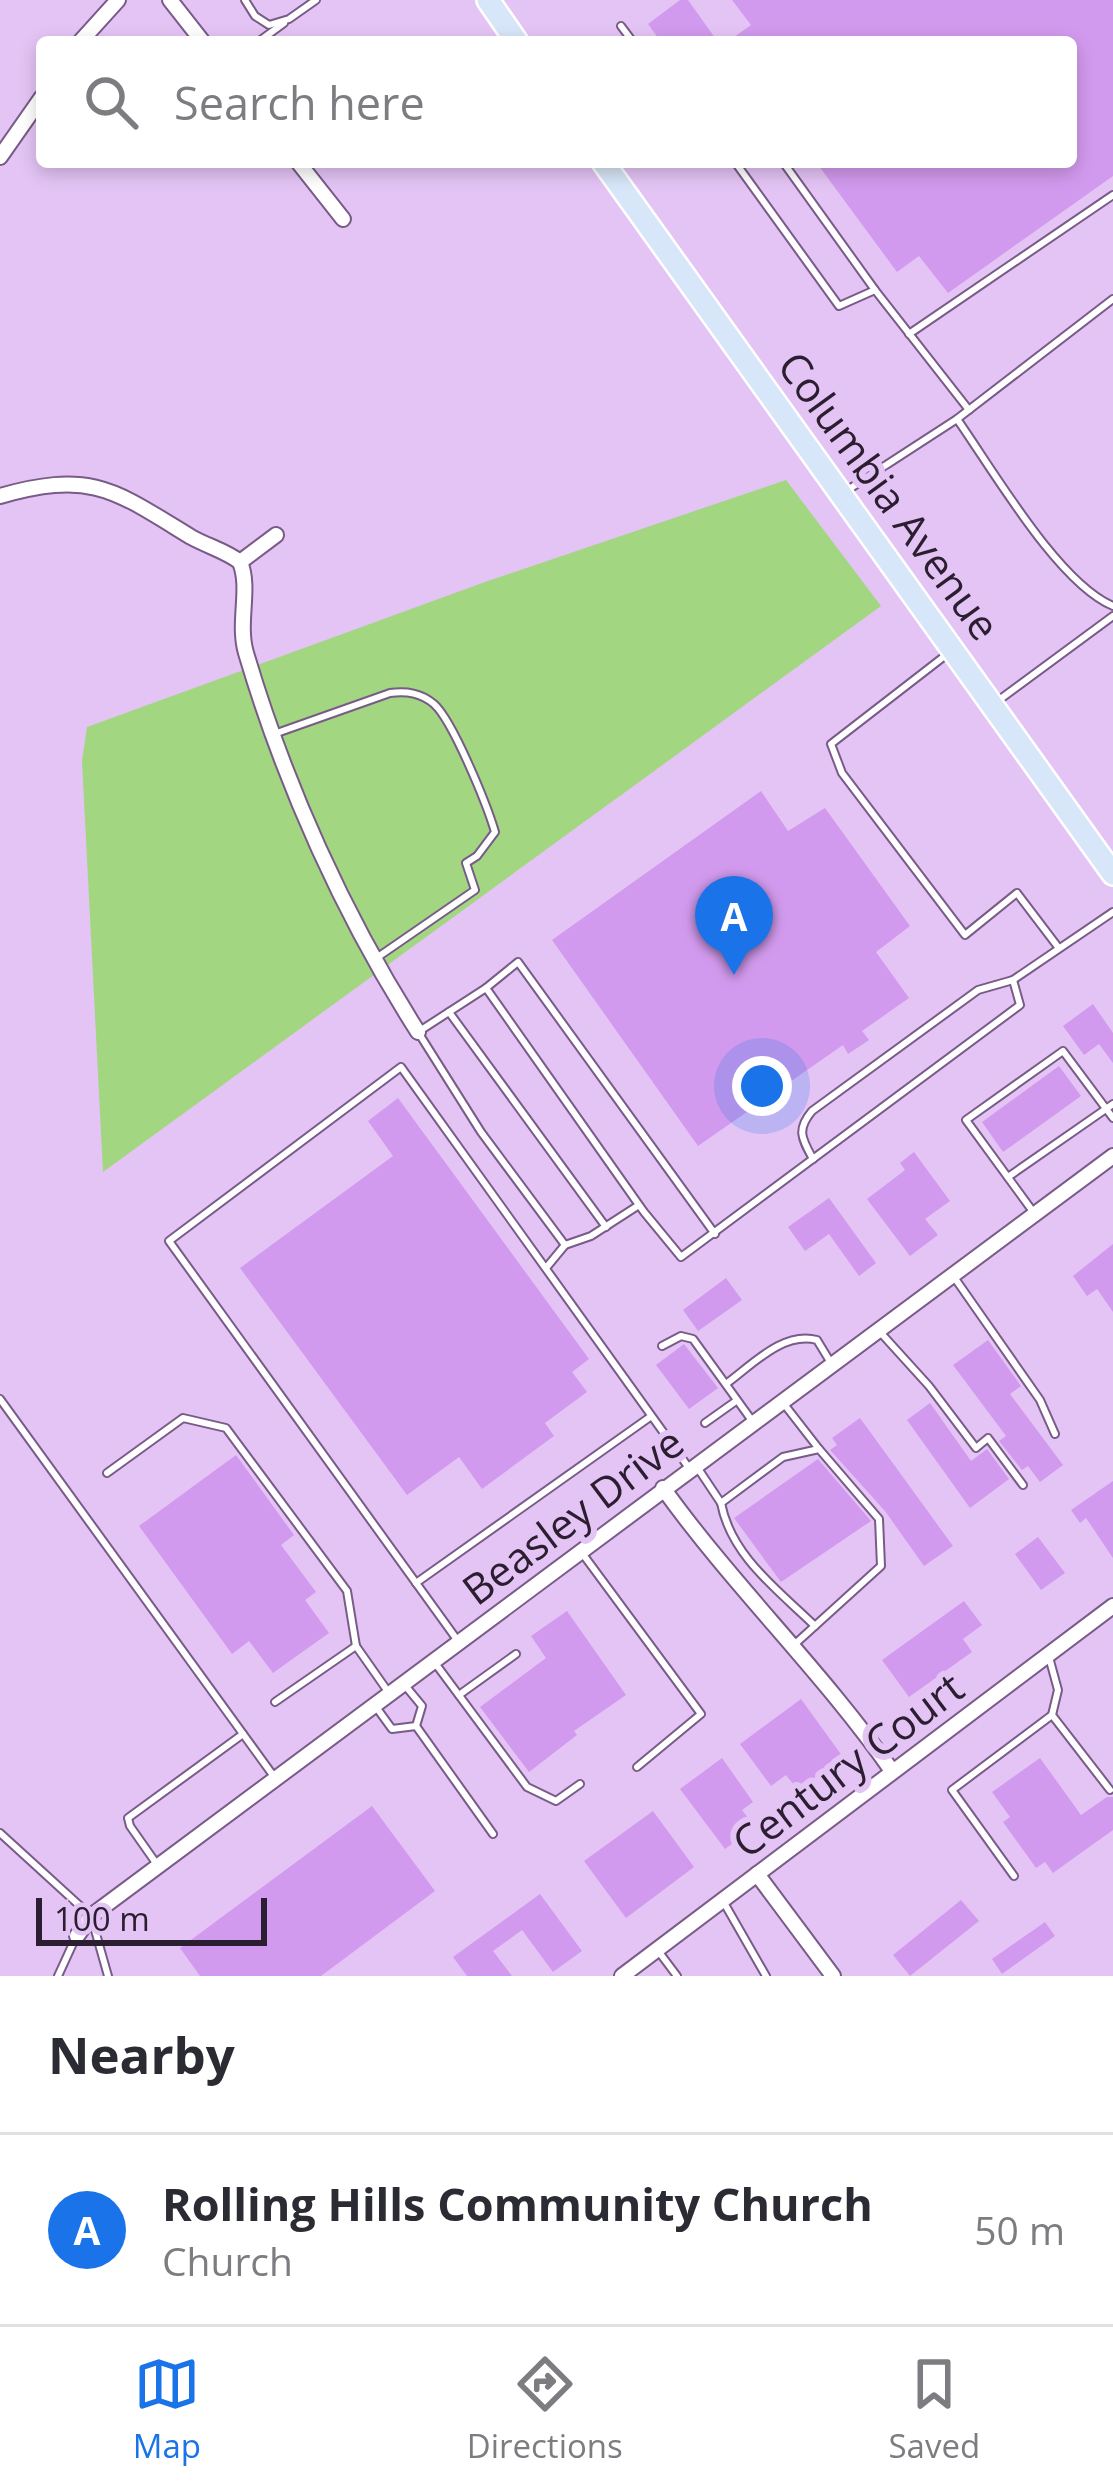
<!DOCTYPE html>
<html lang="en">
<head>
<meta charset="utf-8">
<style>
  body { margin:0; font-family:"Open Sans",sans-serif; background:#f2f2f3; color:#2b2b33 }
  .scale { position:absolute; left:36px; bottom:30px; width:231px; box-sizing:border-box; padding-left:12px; border:6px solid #2a1e30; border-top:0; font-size:33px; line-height:42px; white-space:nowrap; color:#2a1e30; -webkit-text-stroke:9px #e4c4f5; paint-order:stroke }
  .you { position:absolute; left:762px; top:1086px; width:42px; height:42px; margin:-30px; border:9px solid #fff; border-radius:50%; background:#1a73e8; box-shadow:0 0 0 18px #1a73e833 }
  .badge { display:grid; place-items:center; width:78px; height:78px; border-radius:50%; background:#1a73e8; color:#fff; font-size:39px; font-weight:700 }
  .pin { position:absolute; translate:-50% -99px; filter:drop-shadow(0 3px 6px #0008) }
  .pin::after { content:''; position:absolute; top:63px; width:42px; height:36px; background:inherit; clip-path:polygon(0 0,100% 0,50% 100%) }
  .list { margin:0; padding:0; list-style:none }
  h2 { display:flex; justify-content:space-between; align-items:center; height:156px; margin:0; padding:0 48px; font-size:51px }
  h2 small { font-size:39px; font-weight:400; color:#7c7c81 }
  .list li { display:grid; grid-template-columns:78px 1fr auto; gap:36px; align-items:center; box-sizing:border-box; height:192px; padding:0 48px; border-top:3px solid #e1e1e2 }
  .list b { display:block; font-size:45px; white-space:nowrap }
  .list p { margin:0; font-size:39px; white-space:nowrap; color:#7c7c81 }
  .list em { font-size:39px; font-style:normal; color:#7c7c81 }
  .icon { flex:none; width:66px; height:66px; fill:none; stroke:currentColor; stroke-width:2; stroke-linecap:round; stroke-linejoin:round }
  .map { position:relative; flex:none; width:1113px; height:1976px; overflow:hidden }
  .search { position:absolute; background:#fff; box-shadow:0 6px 18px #0003; left:36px; right:36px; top:36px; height:132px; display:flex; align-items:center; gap:30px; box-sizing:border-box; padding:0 42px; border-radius:12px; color:#7c7c81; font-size:45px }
  .sheet { height:348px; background:#fff }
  nav { display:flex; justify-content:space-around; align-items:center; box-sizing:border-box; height:168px; border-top:3px solid #e1e1e2; background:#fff; font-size:33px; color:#7c7c81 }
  nav a { display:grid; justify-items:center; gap:6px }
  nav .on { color:#1a73e8 }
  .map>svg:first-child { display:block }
  .green { fill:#a2d681 }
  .building { fill:#d29aee }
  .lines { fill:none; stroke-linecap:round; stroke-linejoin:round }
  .service-casing { stroke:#785b87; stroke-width:10 }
  .minor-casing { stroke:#785b87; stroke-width:18 }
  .primary-casing { stroke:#fff; stroke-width:26 }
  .service { stroke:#fff; stroke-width:6 }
  .minor { stroke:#fff; stroke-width:14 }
  .primary { stroke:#d7e6f8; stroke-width:21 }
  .labels { text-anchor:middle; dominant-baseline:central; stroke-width:12; stroke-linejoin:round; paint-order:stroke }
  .street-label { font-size:42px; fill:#2a1e30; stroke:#e4c4f5 }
</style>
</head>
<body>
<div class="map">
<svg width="1113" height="1976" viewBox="0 0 1113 1976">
  <rect width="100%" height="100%" fill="#e4c4f5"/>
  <!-- green -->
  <path class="green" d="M786 480 881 606 103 1172 82 761 87 727 485 582Z"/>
  <!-- building -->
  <g class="building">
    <path d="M680 0H688L718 42H661L648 24Z"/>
    <path d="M732 0H1113V176L948 293 919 256 897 272 816 162H1071V42H727L751 25Z"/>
    <path d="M761 791 788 831 825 808 910 926 876 952 909 998 862 1031 869 1040 848 1054 843 1045 698 1146 552 940Z"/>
    <path d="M1093 1004 1113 1033V1063L1099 1044 1084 1055 1063 1026Z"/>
    <path d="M1059 1066 1081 1096 1003 1152 982 1122Z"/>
    <path d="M398 1098 589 1359 572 1372 587 1392 545 1423 554 1436 482 1489 459 1457 407 1495 240 1268 393 1156 368 1121Z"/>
    <path d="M914 1152 950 1201 925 1219 938 1235 910 1256 867 1199 905 1170 900 1163Z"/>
    <path d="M829 1198 876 1263 859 1276 829 1234 805 1251 788 1227Z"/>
    <path d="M1113 1244V1312L1097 1289 1087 1296 1073 1276Z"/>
    <path d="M726 1278 742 1300 698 1331 683 1310Z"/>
    <path d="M988 1340 1021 1386 1010 1394 1063 1465 1040 1482 1028 1466 1022 1470 999 1441 1006 1436 953 1365Z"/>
    <path d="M684 1344 718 1388 689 1409 656 1365Z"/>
    <path d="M930 1403 971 1461 987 1449 1009 1479 970 1508 907 1420Z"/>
    <path d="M860 1418 953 1546 924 1566 885 1511 830 1450 837 1445 832 1438Z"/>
    <path d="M236 1455 294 1535 281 1545 316 1592 305 1600 329 1633 273 1673 249 1641 232 1654 139 1526Z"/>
    <path d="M818 1459 871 1521 781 1582 734 1518Z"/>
    <path d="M1113 1481V1558L1086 1518 1080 1523 1071 1510Z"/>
    <path d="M1038 1537 1065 1573 1041 1590 1015 1554Z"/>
    <path d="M964 1601 982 1625 963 1639 972 1652 909 1697 882 1660Z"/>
    <path d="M567 1611 626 1695 574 1731 577 1735 529 1772 480 1707 546 1658 531 1636Z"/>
    <path d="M801 1699 843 1757 798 1790 786 1775 771 1786 740 1744Z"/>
    <path d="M722 1758 753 1802 742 1810 755 1827 725 1849 680 1789Z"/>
    <path d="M1040 1758 1081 1815 1107 1797H1113V1830L1053 1873 1045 1862 1036 1868 1003 1822 1010 1817 992 1792Z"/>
    <path d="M372 1806 435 1891 321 1976H200L180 1948Z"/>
    <path d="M653 1811 694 1867 626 1918 584 1861Z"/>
    <path d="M540 1894 582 1951 553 1972 522 1930 493 1951 512 1976H467L453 1957Z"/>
    <path d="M961 1900 979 1921 910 1976 893 1955Z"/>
    <path d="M1045 1922 1055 1936 1002 1974 992 1959Z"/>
  </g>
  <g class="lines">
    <defs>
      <g id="service">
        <path d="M245 0 255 16 269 25 289 19 316 0"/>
        <path d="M621 26 633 42"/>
        <path d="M258 42 284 23"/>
        <path d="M735 162 839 306 875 290"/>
        <path d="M783 162 875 290 969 410"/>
        <path d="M909 334 1113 195"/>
        <path d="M957 419C993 470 1058 583 1113 606"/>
        <path d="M843 493 957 419 1113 299"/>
        <path d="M946 655 831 744 842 773 965 935 1017 893 1058 947"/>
        <path d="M995 703 1113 616"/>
        <path d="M274 734 390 693C407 691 421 693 434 704 453 721 487 805 495 832L477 856 466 863 475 890 375 959"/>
        <path d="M486 988 518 962 715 1234"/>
        <path d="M449 1012 606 1227"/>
        <path d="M813 1159C802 1139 796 1130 812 1111L978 990 1013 980"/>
        <path d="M1008 1177 1113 1104"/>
        <path d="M639 1205 591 1236 565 1245 481 1132 418 1032 486 988 639 1205 644 1212 681 1257 1020 1005 1013 980 1113 912"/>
        <path d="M1034 1213 966 1120 1063 1051 1113 1118"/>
        <path d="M546 1268 565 1245"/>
        <path d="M954 1277 1040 1400 1055 1434"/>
        <path d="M880 1332 929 1386 976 1448 988 1438 1023 1485"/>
        <path d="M662 1346 681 1336 693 1339 753 1422"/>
        <path d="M726 1384C752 1365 783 1331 817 1340L831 1363"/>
        <path d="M0 1399 275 1778"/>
        <path d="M784 1404 819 1449"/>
        <path d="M705 1423 736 1401"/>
        <path d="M697 1467 721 1503 783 1457 819 1449 879 1519 881 1566 795 1644"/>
        <path d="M107 1473 183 1418 226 1428 347 1591 356 1646"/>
        <path d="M721 1503C731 1556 778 1590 815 1626"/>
        <path d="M582 1553 701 1714 637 1767"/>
        <path d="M416 1583 650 1417"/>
        <path d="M458 1641 169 1241 401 1067 689 1468"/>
        <path d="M1049 1657 1058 1690 1052 1715 1110 1790"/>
        <path d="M435 1663 527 1787 556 1801 580 1784"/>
        <path d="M459 1695 516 1654"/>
        <path d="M275 1702 356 1646 389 1693"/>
        <path d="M376 1707 392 1729 416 1726 422 1706 403 1683"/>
        <path d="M416 1726 493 1834"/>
        <path d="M0 1833 91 1916 108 1976"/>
        <path d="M156 1863 130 1826 128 1818 243 1734"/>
        <path d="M1014 1876 952 1790 1052 1715"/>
        <path d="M723 1901 766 1976"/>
        <path d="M659 1952 677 1976"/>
        <path d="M58 1976 75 1939"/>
      </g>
      <g id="minor">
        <path d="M170 0 203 42"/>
        <path d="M80 42 118 0"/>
        <path d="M0 157 42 97"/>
        <path d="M298 162 343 219"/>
        <path d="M0 496C92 470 114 490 191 537 207 546 226 551 240 562 251 589 237 622 246 653 285 785 344 916 418 1032"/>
        <path d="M240 562 276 535"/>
        <path d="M663 1488C734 1587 822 1671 892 1771"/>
        <path d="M757 1874 833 1976"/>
        <path d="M77 1936 91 1916 1113 1156"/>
        <path d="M622 1976 1113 1606"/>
      </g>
      <g id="primary">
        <path d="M488 0 517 42"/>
        <path d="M603 162 1113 874"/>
      </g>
    </defs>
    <!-- service casing -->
    <use href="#service" class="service-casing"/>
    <!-- minor casing -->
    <use href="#minor" class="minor-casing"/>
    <!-- primary casing -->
    <use href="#primary" class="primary-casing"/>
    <!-- service -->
    <use href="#service" class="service"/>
    <!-- minor -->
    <use href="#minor" class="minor"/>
    <!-- primary -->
    <use href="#primary" class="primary"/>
  </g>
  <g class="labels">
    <!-- street labels -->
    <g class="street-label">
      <text transform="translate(890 495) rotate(54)">Columbia Avenue</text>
      <text transform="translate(572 1515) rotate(-37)">Beasley Drive</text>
      <text transform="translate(847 1764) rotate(-37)">Century Court</text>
    </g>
  </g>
</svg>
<div class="scale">100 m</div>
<div class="you"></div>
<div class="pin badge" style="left:734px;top:975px">A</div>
<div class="search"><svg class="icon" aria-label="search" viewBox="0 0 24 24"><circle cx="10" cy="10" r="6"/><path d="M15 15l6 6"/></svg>Search here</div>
</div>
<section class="sheet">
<h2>Nearby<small></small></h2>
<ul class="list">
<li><span class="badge">A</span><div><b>Rolling Hills Community Church</b><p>Church</p></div><em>50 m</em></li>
</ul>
</section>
<nav>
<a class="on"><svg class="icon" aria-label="map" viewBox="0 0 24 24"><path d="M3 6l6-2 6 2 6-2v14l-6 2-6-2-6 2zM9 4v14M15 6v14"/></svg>Map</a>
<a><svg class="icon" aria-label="directions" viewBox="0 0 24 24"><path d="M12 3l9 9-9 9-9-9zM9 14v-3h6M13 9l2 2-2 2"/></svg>Directions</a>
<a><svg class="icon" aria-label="saved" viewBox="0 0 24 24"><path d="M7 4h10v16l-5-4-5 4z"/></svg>Saved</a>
</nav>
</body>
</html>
